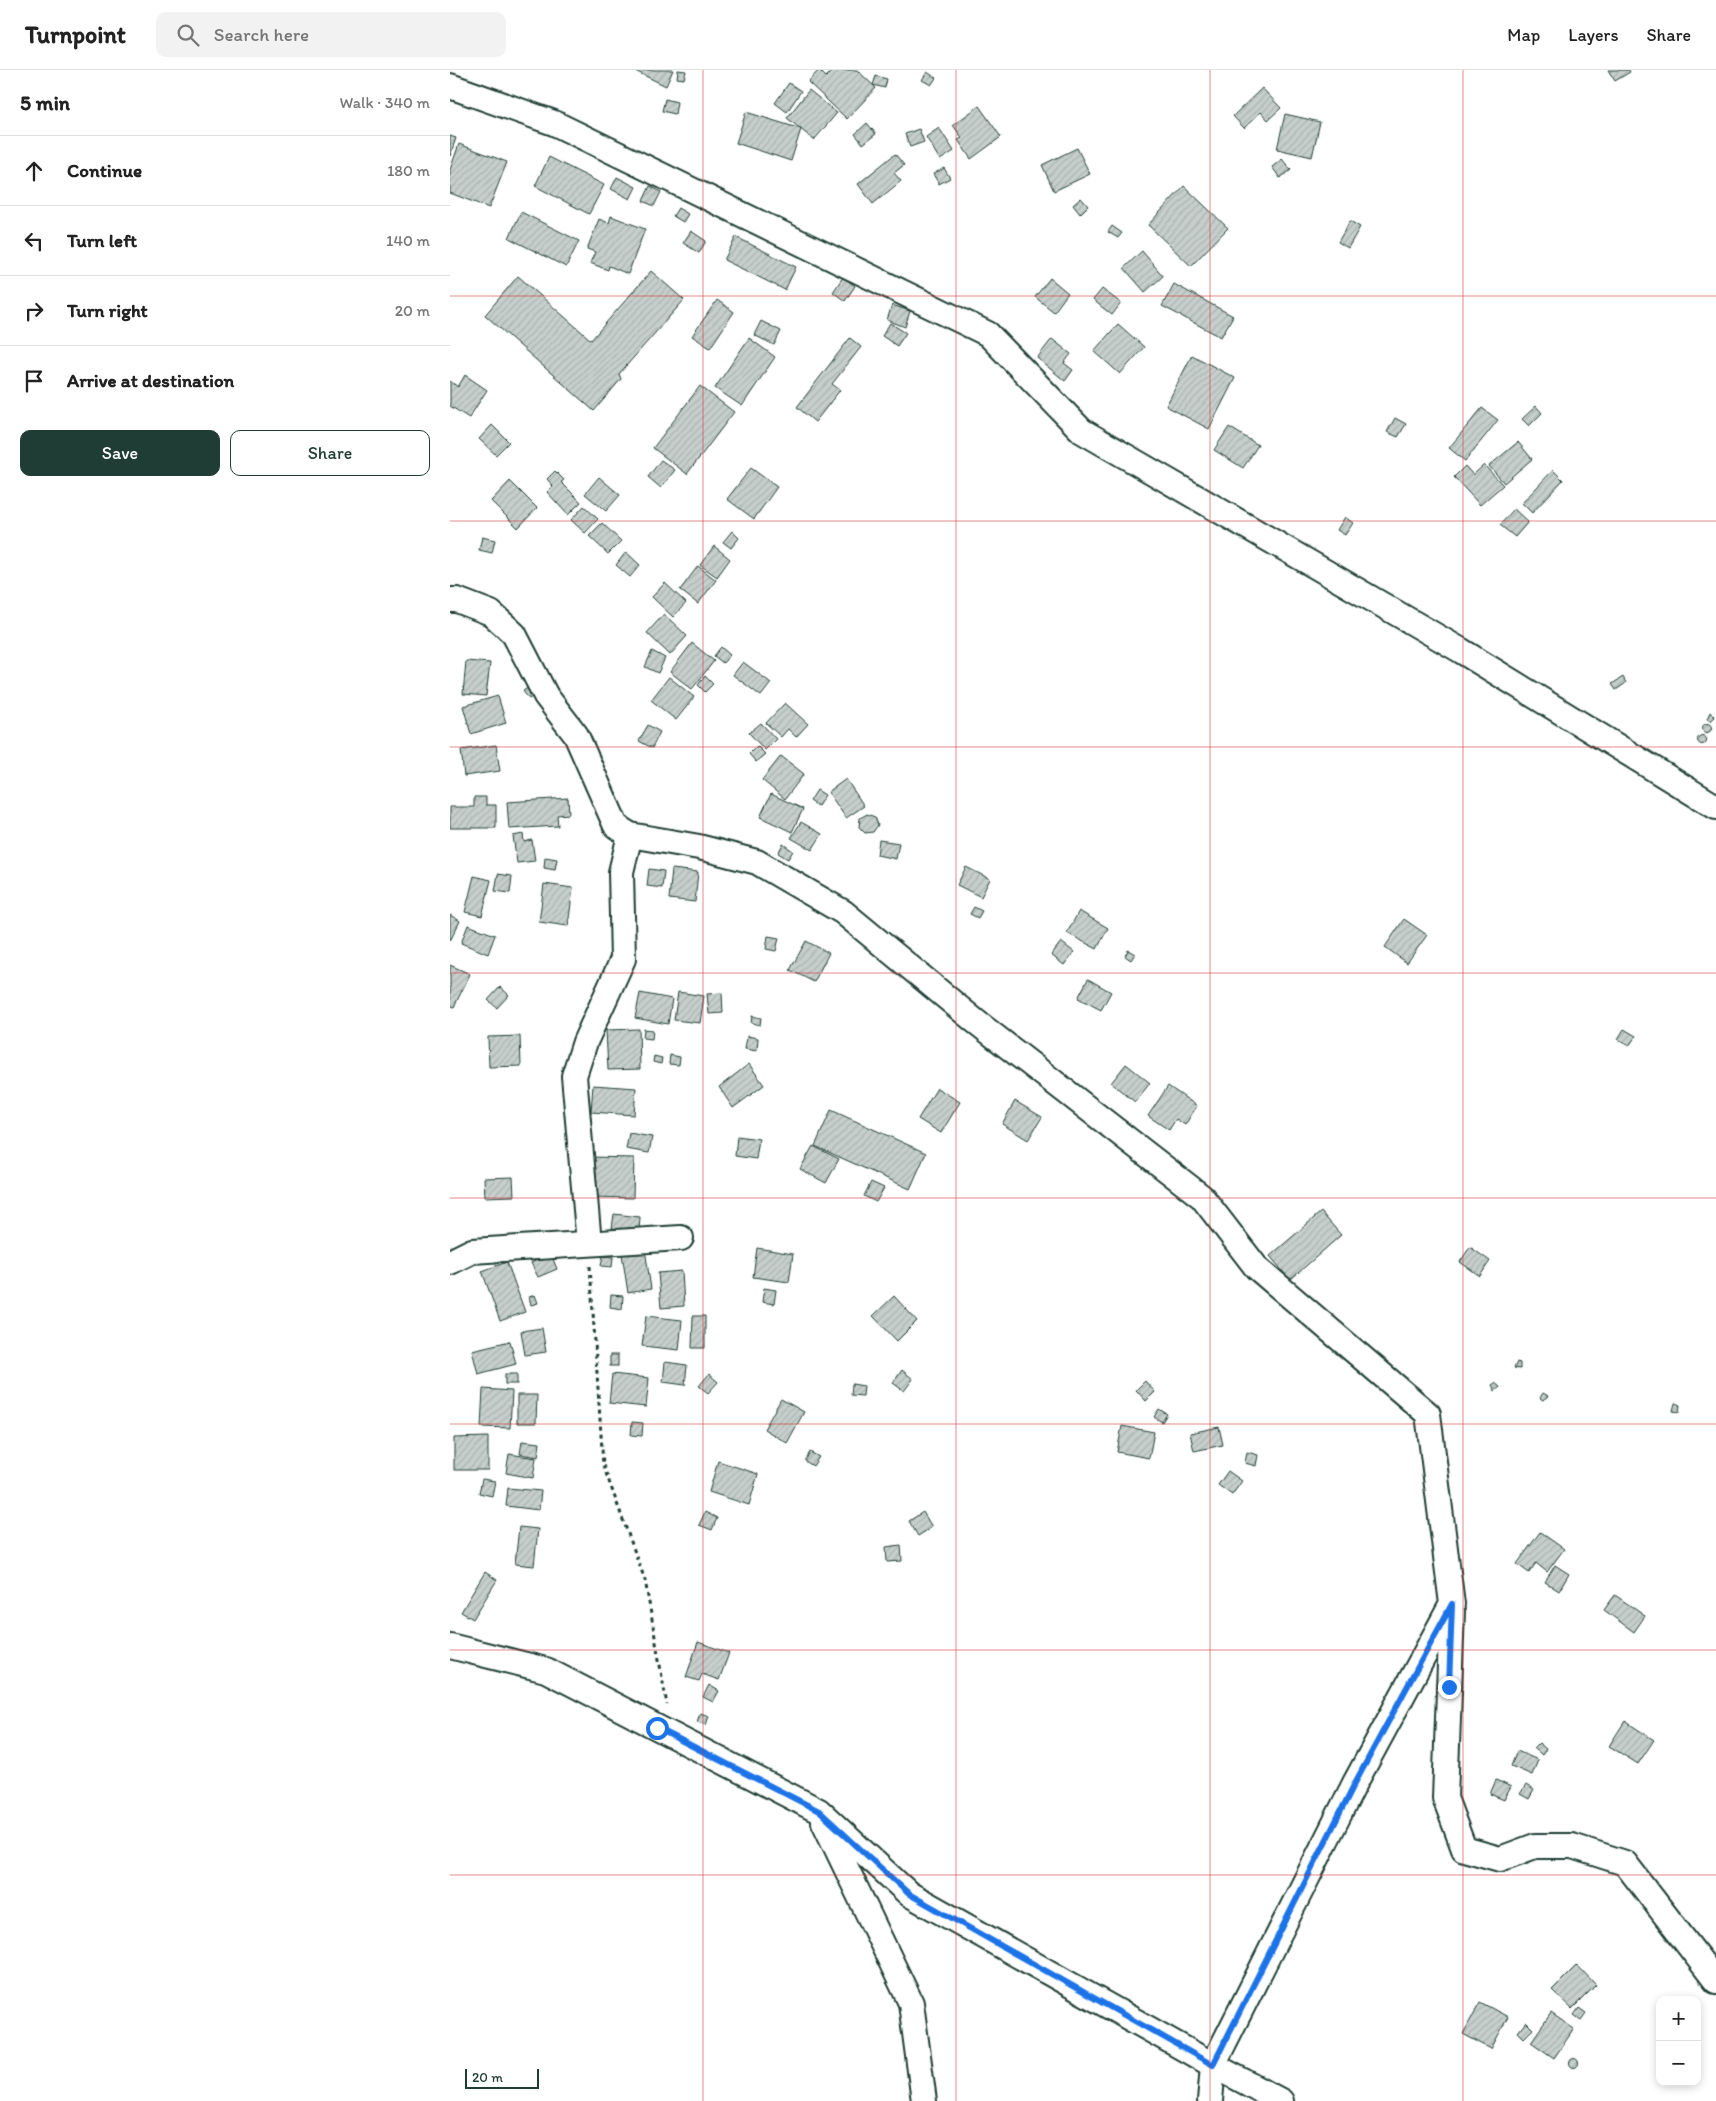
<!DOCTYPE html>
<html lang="en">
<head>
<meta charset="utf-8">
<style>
  body { margin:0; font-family:Itim,sans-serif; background:#f2f2f2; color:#222 }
  .controls { position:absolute; right:15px; bottom:15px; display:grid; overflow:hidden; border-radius:10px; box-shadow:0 2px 8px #0003 }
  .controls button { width:45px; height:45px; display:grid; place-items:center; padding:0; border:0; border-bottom:1px solid #e0e0e0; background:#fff; color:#222; font:25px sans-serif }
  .scale { position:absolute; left:15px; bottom:12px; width:74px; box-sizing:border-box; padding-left:5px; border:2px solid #1f3d34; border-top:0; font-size:14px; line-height:18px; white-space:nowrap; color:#1f3d34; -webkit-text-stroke:4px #fff; paint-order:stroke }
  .stop { position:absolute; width:15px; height:15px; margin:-11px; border:4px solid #1a73e8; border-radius:50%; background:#fff }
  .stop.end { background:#1a73e8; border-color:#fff; box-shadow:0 1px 5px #0008 }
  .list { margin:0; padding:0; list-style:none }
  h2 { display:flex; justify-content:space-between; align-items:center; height:65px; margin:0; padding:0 20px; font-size:21px }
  h2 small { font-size:16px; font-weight:400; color:#767676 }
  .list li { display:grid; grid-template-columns:32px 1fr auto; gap:15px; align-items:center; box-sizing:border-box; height:70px; padding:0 20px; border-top:1px solid #e0e0e0 }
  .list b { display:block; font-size:19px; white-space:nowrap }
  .list em { font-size:16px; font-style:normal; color:#767676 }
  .actions { display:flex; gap:10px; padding:15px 20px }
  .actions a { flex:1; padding:11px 0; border:1px solid #1f3d34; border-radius:10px; text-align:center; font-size:18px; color:#1f3d34 }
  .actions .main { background:#1f3d34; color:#fff }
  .icon { flex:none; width:28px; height:28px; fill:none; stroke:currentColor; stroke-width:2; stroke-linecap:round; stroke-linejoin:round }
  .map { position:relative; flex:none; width:1266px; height:2031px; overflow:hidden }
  header { display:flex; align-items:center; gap:30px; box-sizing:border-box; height:70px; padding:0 25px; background:#fff; border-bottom:1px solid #e0e0e0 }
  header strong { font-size:24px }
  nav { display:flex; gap:28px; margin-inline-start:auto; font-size:18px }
  .search { width:350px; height:45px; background:#f2f2f2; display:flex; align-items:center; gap:12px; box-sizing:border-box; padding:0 18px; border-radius:10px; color:#767676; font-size:19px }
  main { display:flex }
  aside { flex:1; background:#fff }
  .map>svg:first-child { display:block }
  .building { fill:url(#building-hatch); stroke:#1f3d34 }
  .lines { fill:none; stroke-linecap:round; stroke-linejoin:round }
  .minor-casing { stroke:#1f3d34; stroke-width:28 }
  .path { stroke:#1f3d34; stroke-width:3; stroke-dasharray:4 4; stroke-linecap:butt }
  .minor { stroke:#fff; stroke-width:24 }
  .route { stroke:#1a73e8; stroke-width:6 }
  .grid { fill:none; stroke:#d62828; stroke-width:1; stroke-opacity:0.55 }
</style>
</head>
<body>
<header>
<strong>Turnpoint</strong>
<div class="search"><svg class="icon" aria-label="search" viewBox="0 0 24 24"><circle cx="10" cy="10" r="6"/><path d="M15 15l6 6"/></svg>Search here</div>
<nav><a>Map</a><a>Layers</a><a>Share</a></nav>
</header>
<main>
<aside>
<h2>5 min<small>Walk · 340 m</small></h2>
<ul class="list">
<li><svg class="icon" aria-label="ahead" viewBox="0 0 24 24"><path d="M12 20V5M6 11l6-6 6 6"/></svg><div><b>Continue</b></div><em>180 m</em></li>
<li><svg class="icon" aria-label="left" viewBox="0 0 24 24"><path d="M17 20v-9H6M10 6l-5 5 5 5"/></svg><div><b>Turn left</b></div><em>140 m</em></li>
<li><svg class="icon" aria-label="right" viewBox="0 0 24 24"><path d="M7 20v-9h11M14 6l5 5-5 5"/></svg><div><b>Turn right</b></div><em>20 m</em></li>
<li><svg class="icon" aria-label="arrive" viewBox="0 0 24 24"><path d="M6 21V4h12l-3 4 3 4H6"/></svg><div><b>Arrive at destination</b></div></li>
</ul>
<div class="actions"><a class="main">Save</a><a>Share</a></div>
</aside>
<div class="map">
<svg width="1266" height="2031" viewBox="0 0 1266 2031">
  <defs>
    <pattern id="building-hatch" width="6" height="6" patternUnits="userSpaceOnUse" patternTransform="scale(1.25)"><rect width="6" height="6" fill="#c7cfcc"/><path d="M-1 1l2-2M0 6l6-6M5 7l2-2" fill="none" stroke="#aab3b0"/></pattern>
  </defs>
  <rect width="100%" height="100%" fill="#fff"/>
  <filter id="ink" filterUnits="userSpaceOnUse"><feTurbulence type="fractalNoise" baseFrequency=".02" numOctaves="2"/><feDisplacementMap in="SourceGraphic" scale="10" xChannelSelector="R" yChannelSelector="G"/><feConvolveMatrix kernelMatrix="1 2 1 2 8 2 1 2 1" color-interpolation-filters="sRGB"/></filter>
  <g filter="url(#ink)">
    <!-- building -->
    <g class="building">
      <path d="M183 0H223L216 16Z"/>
      <path d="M228 0 236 1 234 9 227 8Z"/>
      <path d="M369 0 376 7 383 0H407L426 18 397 49 358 12Z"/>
      <path d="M1158 0H1179L1180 2 1165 11Z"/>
      <path d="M477 2 486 8 481 15 472 10Z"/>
      <path d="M426 6 437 9 435 18 423 15Z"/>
      <path d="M339 13 351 21 337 42 325 33Z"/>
      <path d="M812 18 831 38 818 50 811 42 794 58 783 46Z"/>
      <path d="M359 20 387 43 364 70 337 48Z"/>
      <path d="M215 29 227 32 225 44 212 41Z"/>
      <path d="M529 36 551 67 521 89 508 70 512 68 503 55Z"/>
      <path d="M296 42 351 59 341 91 286 73Z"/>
      <path d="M835 44 870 52 862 87 827 79Z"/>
      <path d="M417 53 426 64 413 74 405 64Z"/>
      <path d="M489 58 504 81 490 90 476 67Z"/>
      <path d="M469 59 474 72 460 77 455 64Z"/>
      <path d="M0 66 6 68 0 86Z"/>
      <path d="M9 74 57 92 39 138 0 123V100Z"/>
      <path d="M627 78 640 104 604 121 592 95Z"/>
      <path d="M445 84 454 95 444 103 451 111 423 134 408 114Z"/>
      <path d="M99 87 154 115 139 144 85 116Z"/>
      <path d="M832 89 841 100 830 108 822 97Z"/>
      <path d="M494 98 500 108 489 114 483 104Z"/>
      <path d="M167 107 186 117 180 129 161 119Z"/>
      <path d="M200 116 211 122 204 136 193 131Z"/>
      <path d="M734 116 778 158 741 196 698 155Z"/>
      <path d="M631 128 638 136 630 144 623 135Z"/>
      <path d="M228 138 238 144 233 152 223 146Z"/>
      <path d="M71 142 129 171 116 197 59 168Z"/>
      <path d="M161 146 195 159 178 204 159 196 158 200 140 193 145 182 137 179 149 149 159 153Z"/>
      <path d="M900 151 910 157 898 178 888 172Z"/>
      <path d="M662 156 672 163 668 168 658 162Z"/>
      <path d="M241 161 256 171 249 183 233 173Z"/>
      <path d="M286 167 346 197 335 220 274 190Z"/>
      <path d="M692 181 713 206 695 222 674 198Z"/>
      <path d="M201 201 234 230 169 304 171 309 144 341 35 245 68 206 141 270Z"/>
      <path d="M393 207 405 216 395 231 383 222Z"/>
      <path d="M600 208 618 223 604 242 585 227Z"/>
      <path d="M724 214 783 246 771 267 712 236Z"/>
      <path d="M652 219 671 233 662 245 643 230Z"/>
      <path d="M267 230 284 242 260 278 242 266Z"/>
      <path d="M442 235 460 241 455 257 437 250Z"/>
      <path d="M311 251 331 261 324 275 304 265Z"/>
      <path d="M440 253 456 263 447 276 432 266Z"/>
      <path d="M668 254 694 277 670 304 644 281Z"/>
      <path d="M299 268 325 287 292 336 265 318Z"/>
      <path d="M400 268 411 277 382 314 390 320 365 352 347 337Z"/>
      <path d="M602 269 621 284 614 293 623 300 615 311 587 288Z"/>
      <path d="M742 285 785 308 759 359 716 336Z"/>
      <path d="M15 305 37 320 19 348 0 336V311L8 317Z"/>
      <path d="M250 316 284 342 237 404 203 378Z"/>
      <path d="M1086 336 1092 343 1079 356 1072 349Z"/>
      <path d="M1032 338 1048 350 1015 391 999 378Z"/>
      <path d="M945 348 956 354 948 367 937 362Z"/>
      <path d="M42 355 59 372 46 385 29 369Z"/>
      <path d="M779 357 808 375 793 398 764 380Z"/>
      <path d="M1068 372 1082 389 1054 413 1039 396Z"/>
      <path d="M211 390 225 400 211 418 198 407Z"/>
      <path d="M1034 395 1053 415 1030 435 1004 407 1015 396 1023 405Z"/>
      <path d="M301 398 327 417 304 449 277 429Z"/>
      <path d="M1103 400 1113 410 1082 443 1072 433Z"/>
      <path d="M105 401 114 410 111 412 131 432 118 445 97 422 103 416 97 409Z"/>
      <path d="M149 407 170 425 156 441 135 424Z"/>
      <path d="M60 411 87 438 68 458 41 431Z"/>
      <path d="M134 436 148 449 135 463 121 450Z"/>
      <path d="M1064 439 1078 452 1065 467 1050 455Z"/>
      <path d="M895 447 903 453 895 465 887 460Z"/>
      <path d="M152 453 171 471 158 484 139 466Z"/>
      <path d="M282 461 289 468 281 478 273 472Z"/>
      <path d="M32 467 45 470 42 483 29 480Z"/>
      <path d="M264 476 280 489 267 507 250 495Z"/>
      <path d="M176 482 190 495 180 507 166 495Z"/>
      <path d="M248 496 266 510 248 534 230 520Z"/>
      <path d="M215 513 236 533 223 547 202 527Z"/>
      <path d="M214 544 237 566 220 585 197 563Z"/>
      <path d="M242 573 264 591 242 619 220 602Z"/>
      <path d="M271 577 280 585 273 593 264 586Z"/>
      <path d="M202 581 215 588 208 603 195 597Z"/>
      <path d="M16 591 40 593 36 626 13 624Z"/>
      <path d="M293 592 321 613 311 626 283 605Z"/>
      <path d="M255 606 263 614 255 622 248 615Z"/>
      <path d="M219 607 244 627 226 650 201 630Z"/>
      <path d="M1173 607 1176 613 1166 620 1162 614Z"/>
      <path d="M85 613 91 621 79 629 73 621Z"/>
      <path d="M48 626 56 653 21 664 13 636Z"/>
      <path d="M335 633 358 654 346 667 338 659 331 667 316 653Z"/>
      <path d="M1260 642 1265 647 1260 651 1257 649Z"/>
      <path d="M311 653 326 669 315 680 299 663Z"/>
      <circle cx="1257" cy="658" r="4.5"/>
      <path d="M198 655 210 662 202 678 189 671Z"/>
      <circle cx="1252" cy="670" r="4.5"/>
      <path d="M46 675 50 701 14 706 11 680Z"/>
      <path d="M307 676 315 684 306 692 299 684Z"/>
      <path d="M331 686 354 704 335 729 312 710Z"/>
      <path d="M396 709 414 736 396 748 378 722Z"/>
      <path d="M367 720 375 725 368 736 360 731Z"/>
      <path d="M321 724 353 739 342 762 310 747Z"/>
      <path d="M24 727H36V735H46V758H0V737H24Z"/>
      <path d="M118 728 119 744 107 745 108 756 59 759 57 732Z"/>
      <path d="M417 744 425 747 428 755 423 762 415 763 409 757 410 748Z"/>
      <path d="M351 752 372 764 362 780 341 768Z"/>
      <path d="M73 764 74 772 82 770 85 791 67 793 63 766Z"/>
      <path d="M429 770 449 773 446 789 427 785Z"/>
      <path d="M333 774 343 781 338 789 328 783Z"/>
      <path d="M95 787 107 789 105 800 94 798Z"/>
      <path d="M516 797 540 809 531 827 507 815Z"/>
      <path d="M199 799 214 801 212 818 197 816Z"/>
      <path d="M222 799 248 802 245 832 219 829Z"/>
      <path d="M48 804 62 806 60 823 45 821Z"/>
      <path d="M24 806 41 810 32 846 15 842Z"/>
      <path d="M94 814 123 818 118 856 89 852Z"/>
      <path d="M524 837 532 841 528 848 520 844Z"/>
      <path d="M629 841 658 858 647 879 617 863Z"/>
      <path d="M0 845 10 851 0 871Z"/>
      <path d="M954 849 977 865 957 893 935 877Z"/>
      <path d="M18 855 45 865 38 884 11 873Z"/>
      <path d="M318 866 329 868 326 881 316 879Z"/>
      <path d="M356 871 379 883 364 912 340 900Z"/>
      <path d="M611 872 624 882 614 895 601 885Z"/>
      <path d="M678 880 685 884 681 890 675 886Z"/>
      <path d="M0 895 20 904 4 937 0 935Z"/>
      <path d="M638 909 661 922 651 940 628 928Z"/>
      <path d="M50 917 59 925 47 938 38 930Z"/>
      <path d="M228 922 254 926 250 953 224 950Z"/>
      <path d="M190 923 222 929 218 954 185 948Z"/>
      <path d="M272 923 273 943 259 944 257 924Z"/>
      <path d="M302 946 311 948 310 955 301 953Z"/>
      <path d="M189 959 190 999 158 1000 156 960Z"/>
      <path d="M194 959 203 960 202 969 193 968Z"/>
      <path d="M1174 959 1186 966 1179 976 1168 969Z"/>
      <path d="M70 966 71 996 39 997 38 967Z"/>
      <path d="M297 966 308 968 307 981 295 979Z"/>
      <path d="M220 985 230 987 229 995 219 994Z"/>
      <path d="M204 986 212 988 211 994 203 992Z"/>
      <path d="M299 994 314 1015 283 1038 269 1017Z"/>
      <path d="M676 994 700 1013 685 1032 661 1013Z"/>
      <path d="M143 1015 186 1018 184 1045 141 1042Z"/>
      <path d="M718 1016 747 1036 735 1055 726 1049 719 1060 698 1046Z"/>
      <path d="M487 1018 510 1032 491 1063 468 1049Z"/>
      <path d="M565 1031 592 1047 578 1070 552 1054Z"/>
      <path d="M381 1040 476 1083 460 1119 365 1076Z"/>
      <path d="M179 1063 202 1067 199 1083 176 1079Z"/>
      <path d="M287 1066 309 1069 306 1089 285 1086Z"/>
      <path d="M363 1076 389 1089 376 1113 350 1099Z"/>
      <path d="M141 1087 184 1088 183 1128 140 1127Z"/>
      <path d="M63 1107 64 1126 35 1127 34 1108Z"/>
      <path d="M421 1112 434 1118 426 1132 414 1126Z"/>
      <path d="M871 1142 891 1165 840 1210 820 1186Z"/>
      <path d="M164 1144 190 1147 189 1161 162 1158Z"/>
      <path d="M1020 1177 1040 1191 1030 1206 1010 1192Z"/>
      <path d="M307 1178 343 1184 339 1212 303 1207Z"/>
      <path d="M195 1179 201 1219 178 1223 172 1184Z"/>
      <path d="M101 1184 107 1199 88 1207 81 1193Z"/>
      <path d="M153 1186 163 1187 162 1197 151 1196Z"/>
      <path d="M57 1192 75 1242 50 1251 32 1201Z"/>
      <path d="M232 1201 234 1236 211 1238 208 1203Z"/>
      <path d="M314 1218 326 1220 324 1234 312 1232Z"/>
      <path d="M85 1225 88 1233 81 1235 79 1227Z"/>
      <path d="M161 1225 173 1226 172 1239 160 1237Z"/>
      <path d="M444 1226 467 1251 447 1271 423 1246Z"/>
      <path d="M196 1246 232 1250 229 1280 192 1276Z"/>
      <path d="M243 1246H255V1278H242Z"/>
      <path d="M92 1258 96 1282 75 1285 71 1261Z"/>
      <path d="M60 1271 66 1294 28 1304 22 1280Z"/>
      <rect x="160" y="1285" width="8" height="11"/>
      <path d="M215 1292 237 1295 235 1315 213 1312Z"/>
      <path d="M1067 1292 1070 1293V1299L1064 1298Z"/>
      <path d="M452 1300 463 1309 454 1321 443 1313Z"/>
      <rect x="55" y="1304" width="12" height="10"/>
      <path d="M162 1304 199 1308 196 1337 159 1333Z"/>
      <path d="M259 1304 268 1312 258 1323 249 1316Z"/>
      <path d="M695 1311 705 1322 696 1331 686 1320Z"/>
      <path d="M1045 1313 1050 1317 1045 1321 1042 1315Z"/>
      <path d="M402 1314 414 1316 413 1326 401 1325Z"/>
      <path d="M33 1319 62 1321 60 1358 31 1357Z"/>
      <path d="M1093 1323 1098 1326 1093 1330 1090 1328Z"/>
      <path d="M67 1325H87L86 1353H67Z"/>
      <path d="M331 1329 354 1342 337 1373 314 1359Z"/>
      <path d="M1225 1333 1230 1335 1229 1342 1223 1341Z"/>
      <path d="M709 1339 717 1344 712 1352 704 1347Z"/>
      <path d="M182 1352 193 1353 192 1366 181 1365Z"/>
      <path d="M672 1356 704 1362 699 1388 667 1382Z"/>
      <path d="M769 1357 773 1375 744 1381 740 1363Z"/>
      <path d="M38 1367V1400H4V1368Z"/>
      <path d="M72 1371 90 1373 88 1387 70 1384Z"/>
      <path d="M360 1382 369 1387 363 1396 355 1391Z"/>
      <path d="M797 1382 808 1385 806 1396 795 1393Z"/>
      <path d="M59 1384 86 1388 83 1408 56 1403Z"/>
      <path d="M268 1391 308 1404 299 1435 259 1422Z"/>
      <path d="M778 1401 792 1411 782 1425 768 1415Z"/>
      <path d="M32 1409 45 1411 42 1426 29 1423Z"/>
      <path d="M58 1418 91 1421 89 1440 56 1436Z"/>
      <path d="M255 1442 267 1448 262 1460 249 1455Z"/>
      <path d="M473 1442 482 1457 468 1466 459 1451Z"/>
      <path d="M69 1457 88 1459 84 1496 65 1494Z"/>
      <path d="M1090 1462 1114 1479 1097 1502 1086 1493 1079 1503 1067 1494Z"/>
      <path d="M451 1475 452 1491 437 1492 436 1477Z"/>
      <path d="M1105 1495 1119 1504 1109 1521 1095 1512Z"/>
      <path d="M35 1502 47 1510 23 1549 11 1542Z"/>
      <path d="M1165 1525 1195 1546 1184 1562 1154 1540Z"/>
      <path d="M248 1572 279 1583 269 1610 252 1604 249 1611 236 1607Z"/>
      <path d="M259 1615 269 1621 263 1632 253 1627Z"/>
      <path d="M250 1643 259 1646 256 1655 247 1652Z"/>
      <path d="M1175 1651 1204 1670 1188 1694 1159 1676Z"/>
      <path d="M1089 1673 1096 1679 1092 1685 1084 1678Z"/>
      <path d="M1067 1681 1088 1690 1082 1705 1061 1696Z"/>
      <path d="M1046 1710 1061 1717 1054 1730 1040 1724Z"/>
      <path d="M1076 1715 1084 1720 1079 1729 1070 1724Z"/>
      <path d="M1127 1895 1146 1915 1122 1939 1102 1920Z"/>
      <path d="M1030 1932 1058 1947 1041 1979 1013 1964Z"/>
      <path d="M1129 1938 1136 1943 1131 1950 1124 1945Z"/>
      <path d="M1101 1943 1124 1959 1104 1988 1081 1972Z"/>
      <path d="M1076 1952 1083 1959 1074 1968 1068 1962Z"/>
      <circle cx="1124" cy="1993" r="4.5"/>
    </g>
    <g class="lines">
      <defs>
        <g id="minor">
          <path d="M0 16 104 53 538 264 632 361 1010 580 1266 737"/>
          <path d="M0 530H7L41 543 64 564 96 626 126 665 166 756 180 765 171 802 173 889 135 972 124 1006 139 1173"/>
          <path d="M180 765 249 777 307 792 393 842 525 951 752 1127 806 1197 978 1344 1002 1534 905 1713 763 1995 760 2031"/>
          <path d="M0 1192 22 1181 231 1168"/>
          <path d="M1002 1541 995 1728 1014 1779 1050 1789 1085 1776H1122L1175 1793 1266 1911"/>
          <path d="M0 1576 96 1600 369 1741 459 1824 763 1995 831 2031"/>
          <path d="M374 1752 461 1933 474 2031"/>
        </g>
      </defs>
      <!-- minor casing -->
      <use href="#minor" class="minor-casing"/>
      <!-- path -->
      <path class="path" d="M140 1196 153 1395 195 1510 217 1635"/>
      <!-- minor -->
      <use href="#minor" class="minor"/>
    </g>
  </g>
  <g class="lines" filter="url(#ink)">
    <!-- route -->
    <path class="route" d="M207 1658 369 1741 459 1824 763 1995 905 1713 1002 1534 999 1617"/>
  </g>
  <!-- grid -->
  <path class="grid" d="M253 0V2031M506 0V2031M760 0V2031M1013 0V2031M0 226H1266M0 451H1266M0 677H1266M0 903H1266M0 1128H1266M0 1354H1266M0 1580H1266M0 1805H1266"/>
</svg>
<div class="controls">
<button>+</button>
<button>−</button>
</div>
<div class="scale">20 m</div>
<div class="stop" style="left:207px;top:1658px"></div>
<div class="stop end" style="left:999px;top:1617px"></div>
</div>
</main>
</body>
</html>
